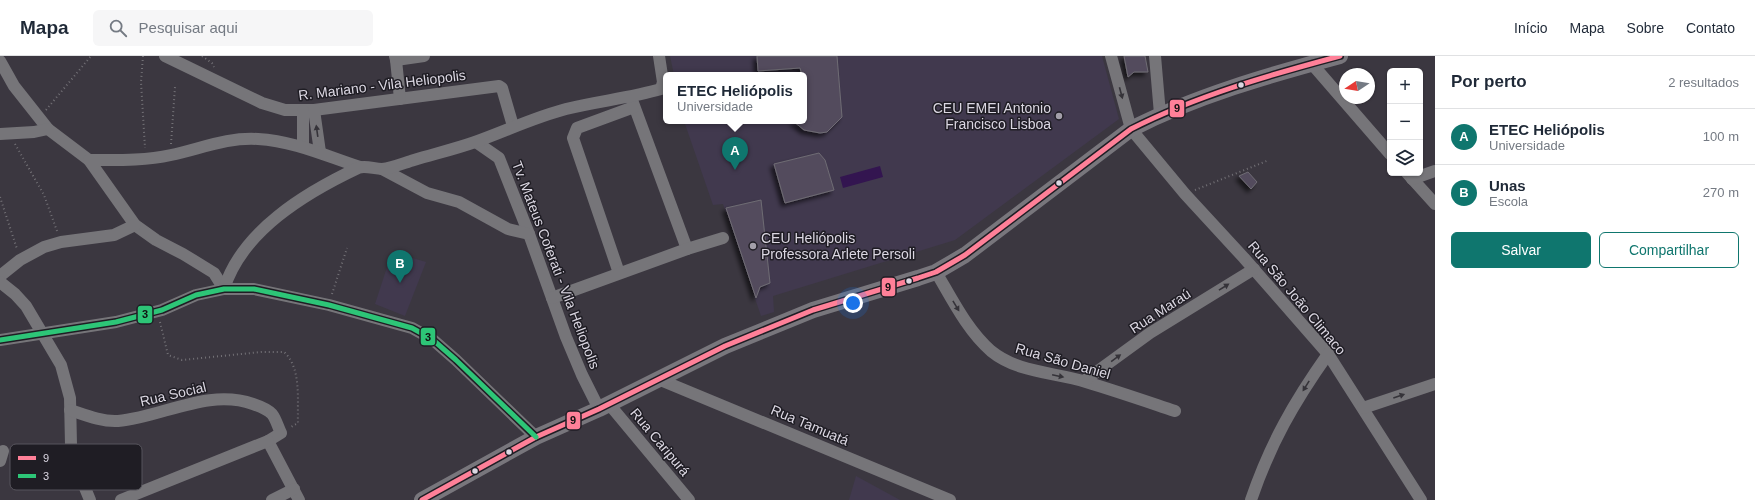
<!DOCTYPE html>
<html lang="pt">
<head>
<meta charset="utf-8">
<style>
  body { margin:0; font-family:Arial,sans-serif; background:#f6f6f7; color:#1f2937 }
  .controls { position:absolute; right:12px; top:12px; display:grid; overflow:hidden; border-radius:6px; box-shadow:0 1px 3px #0004 }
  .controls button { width:36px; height:36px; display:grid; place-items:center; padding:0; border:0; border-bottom:1px solid #e0e1e3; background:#fff; color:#1f2937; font:20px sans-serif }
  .compass { position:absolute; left:1339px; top:12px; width:36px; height:36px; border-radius:50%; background:#fff; box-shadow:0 1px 3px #0004; rotate:258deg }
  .you { position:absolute; left:853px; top:247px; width:14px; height:14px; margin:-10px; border:3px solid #fff; border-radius:50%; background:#1a73e8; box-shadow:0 0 0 6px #1a73e833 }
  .badge { display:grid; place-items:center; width:26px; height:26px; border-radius:50%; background:#0f766e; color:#fff; font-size:13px; font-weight:700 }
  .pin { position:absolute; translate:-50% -33px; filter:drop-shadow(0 1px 2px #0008) }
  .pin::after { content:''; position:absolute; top:21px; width:14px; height:12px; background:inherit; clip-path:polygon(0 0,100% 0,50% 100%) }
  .popup { position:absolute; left:663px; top:16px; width:144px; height:52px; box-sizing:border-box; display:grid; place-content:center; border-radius:6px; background:#fff; filter:drop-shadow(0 1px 3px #0005); font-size:13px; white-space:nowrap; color:#747a83 }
  .popup b { font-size:15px; color:#1f2937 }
  .popup::after { content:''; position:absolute; left:50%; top:100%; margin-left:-8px; border:8px solid transparent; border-top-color:#fff }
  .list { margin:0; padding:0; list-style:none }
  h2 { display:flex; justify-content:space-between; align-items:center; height:52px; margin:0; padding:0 16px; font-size:17px }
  h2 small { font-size:13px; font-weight:400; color:#747a83 }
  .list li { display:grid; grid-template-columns:26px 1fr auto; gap:12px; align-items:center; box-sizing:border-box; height:56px; padding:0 16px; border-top:1px solid #e0e1e3 }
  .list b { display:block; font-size:15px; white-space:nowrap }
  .list p { margin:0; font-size:13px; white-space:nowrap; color:#747a83 }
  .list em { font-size:13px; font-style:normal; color:#747a83 }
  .actions { display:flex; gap:8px; padding:12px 16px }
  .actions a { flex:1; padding:9px 0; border:1px solid #0f766e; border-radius:6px; text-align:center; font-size:14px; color:#0f766e }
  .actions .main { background:#0f766e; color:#fff }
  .icon { flex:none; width:22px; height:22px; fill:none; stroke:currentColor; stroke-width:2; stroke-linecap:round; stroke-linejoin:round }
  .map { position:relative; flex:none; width:1435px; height:444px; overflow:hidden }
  header { display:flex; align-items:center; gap:24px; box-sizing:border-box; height:56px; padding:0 20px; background:#fff; border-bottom:1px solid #e0e1e3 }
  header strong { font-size:19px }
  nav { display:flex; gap:22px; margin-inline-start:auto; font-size:14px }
  .search { width:280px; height:36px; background:#f6f6f7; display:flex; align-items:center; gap:10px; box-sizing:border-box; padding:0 14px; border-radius:6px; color:#747a83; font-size:15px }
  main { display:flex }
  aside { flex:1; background:#fff }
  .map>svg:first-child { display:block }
  .built { fill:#41394e }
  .water { fill:#331550 }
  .building { fill:#534c5d; stroke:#6f6c74; filter:url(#shadow) }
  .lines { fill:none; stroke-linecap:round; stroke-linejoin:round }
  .path { stroke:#737176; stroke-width:2; stroke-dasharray:1 3; stroke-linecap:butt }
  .minor { stroke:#767579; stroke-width:12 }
  .major { stroke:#78767c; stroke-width:16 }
  .bus-1-casing { stroke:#1f1d24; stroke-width:8 }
  .bus-2-casing { stroke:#1f1d24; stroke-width:8 }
  .bus-1 { stroke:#ff8098; stroke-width:5 }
  .bus-2 { stroke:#2dc577; stroke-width:5 }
  .oneway { fill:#353339 }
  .bus-dot { fill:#dbd7e2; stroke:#1f1d24; stroke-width:1.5 }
  .poi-dot { fill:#a39fa9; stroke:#1f1d24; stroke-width:1.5 }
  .labels { text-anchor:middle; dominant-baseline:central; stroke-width:3; stroke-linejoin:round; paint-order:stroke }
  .street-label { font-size:14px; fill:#dbd7e2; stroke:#1f1d24 }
  .poi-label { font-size:14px; fill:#dbd7e2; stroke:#1f1d24; text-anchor:end }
  .key { fill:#1f1d24; stroke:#57555d; stroke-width:1 }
  .key-label { font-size:11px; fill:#dbd7e2 }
  .line-badge { stroke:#1f1d24; stroke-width:1.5 }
  .pale-badge-label { font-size:11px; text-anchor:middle; font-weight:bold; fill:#111 }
</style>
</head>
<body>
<header>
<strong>Mapa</strong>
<div class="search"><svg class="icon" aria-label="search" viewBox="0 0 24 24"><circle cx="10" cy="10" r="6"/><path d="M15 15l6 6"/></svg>Pesquisar aqui</div>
<nav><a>Início</a><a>Mapa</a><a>Sobre</a><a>Contato</a></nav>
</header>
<main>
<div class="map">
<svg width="1435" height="444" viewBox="0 0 1435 444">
  <defs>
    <filter id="shadow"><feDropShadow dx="-3.5" dy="3.5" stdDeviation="2" flood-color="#0009"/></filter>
  </defs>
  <rect width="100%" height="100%" fill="#3b3740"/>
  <!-- built -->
  <g class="built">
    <path d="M670 0H1102L1119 63 955 184 773 240 774 256 761 260 723 148 713 149 684 65H804V19H674Z"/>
    <path d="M392 196 426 206 405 260 375 248Z"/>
    <path d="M856 420 900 444H849Z"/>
  </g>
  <!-- water -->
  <path class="water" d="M880 110 883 121 843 132 840 121Z"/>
  <!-- building -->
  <g class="building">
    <path d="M757 0H837L842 61 827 76 820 77 804 74 793 65H804V19H802L800 12 758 15Z"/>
    <path d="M1124 0H1145L1148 16H1134L1128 21Z"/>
    <path d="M819 97 825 104 834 134 785 147 774 108Z"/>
    <path d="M1248 116 1257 126 1251 133 1239 120Z"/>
    <path d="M761 144 770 227 760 231 756 242 726 152Z"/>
  </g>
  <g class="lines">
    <!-- path -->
    <g class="path">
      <path d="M143 0 141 26 145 92"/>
      <path d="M202 0 212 7 214 11"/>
      <path d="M46 54 91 0"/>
      <path d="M15 88 44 139 57 175"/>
      <path d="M171 88 175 31"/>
      <path d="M1195 134 1269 104"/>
      <path d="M0 141 17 193"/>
      <path d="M332 238 347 192"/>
      <path d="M160 266 168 299 182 304 261 296H284C302 312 297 346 298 367L291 371"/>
    </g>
    <!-- minor -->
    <g class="minor">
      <path d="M165 0 262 47 285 54H314L499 30 502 32 513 70"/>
      <path d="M395 0 396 4 424 0"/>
      <path d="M1111 0 1131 73 1185 138 1244 202 1328 298 1421 444"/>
      <path d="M1155 0 1160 58"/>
      <path d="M396 4 400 43"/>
      <path d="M0 5 14 30 48 73"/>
      <path d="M1312 8 1390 98"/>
      <path d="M632 44 687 193"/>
      <path d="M314 54 320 96"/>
      <path d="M303 55V91"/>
      <path d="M0 78 34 76 48 73 89 104 135 169 156 184 183 198 214 217 224 233"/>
      <path d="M476 86 499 102 529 178 566 281 582 319 599 353"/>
      <path d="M89 104C116 104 144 105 171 99 200 93 227 81 258 83 294 85 326 100 360 111"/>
      <path d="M382 113 427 137 459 146 508 173 529 178"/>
      <path d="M1407 117 1435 148"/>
      <path d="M1412 123 1435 115"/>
      <path d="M936 216C952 243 967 274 991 295 1018 317 1054 316 1086 326 1116 335 1145 345 1175 355"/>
      <path d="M619 217 573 82 577 72 634 51"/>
      <path d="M0 220 20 204 44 191 61 186 114 179 135 169"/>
      <path d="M0 226 15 238 26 250 61 309 70 342 71 389 76 410 90 444"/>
      <path d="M224 233C242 175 305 137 358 112 365 109 374 113 382 113 392 112 404 107 414 104 434 98 455 93 475 86 506 75 535 61 566 53 598 45 630 42 661 33L663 26 659 0"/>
      <path d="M552 242 687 193 723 182"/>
      <path d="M0 284 116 266 162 254 196 239 224 233H254L329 249 412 272 432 283 456 304 536 381"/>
      <path d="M658 323 950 444"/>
      <path d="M1084 325 1150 277 1254 213"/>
      <path d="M609 348 689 444"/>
      <path d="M1363 352 1435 328"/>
      <path d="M70 354C85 359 102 366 118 365 163 361 208 332 253 348 259 350 267 353 272 358 276 363 278 371 281 377L268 385 299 444"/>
      <path d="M0 405 3 395"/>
      <path d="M121 444 268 385"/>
      <path d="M272 444 294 433"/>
      <path d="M1251 444C1270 388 1294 346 1328 298"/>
    </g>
    <!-- major -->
    <path class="major" d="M422 444 536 381 599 353 725 290 813 254 918 222 936 216 965 199 1131 73C1196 40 1269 19 1340 0"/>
    <defs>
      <path id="bus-1" d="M422 444 536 381 599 353 725 290 813 254 918 222 936 216 965 199 1131 73C1196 40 1269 19 1340 0"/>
      <path id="bus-2" d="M0 284 116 266 162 254 196 239 224 233H254L329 249 412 272 432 283 456 304 536 381"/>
    </defs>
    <!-- bus-1 casing -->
    <use href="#bus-1" class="bus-1-casing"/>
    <!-- bus-2 casing -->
    <use href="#bus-2" class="bus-2-casing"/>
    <!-- bus-1 -->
    <use href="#bus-1" class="bus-1"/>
    <!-- bus-2 -->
    <use href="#bus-2" class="bus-2"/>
  </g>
  <!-- one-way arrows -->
  <defs><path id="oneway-solid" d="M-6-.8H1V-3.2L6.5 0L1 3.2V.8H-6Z"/></defs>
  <g class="oneway">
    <use href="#oneway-solid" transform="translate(1121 37) rotate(75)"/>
    <use href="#oneway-solid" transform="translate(317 75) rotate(-98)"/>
    <use href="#oneway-solid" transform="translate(1224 231) rotate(-32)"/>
    <use href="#oneway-solid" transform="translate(956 250) rotate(59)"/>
    <use href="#oneway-solid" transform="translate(1116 302) rotate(-36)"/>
    <use href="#oneway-solid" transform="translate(1058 320) rotate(12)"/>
    <use href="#oneway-solid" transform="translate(1306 330) rotate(122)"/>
    <use href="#oneway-solid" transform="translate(1399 340) rotate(-19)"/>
  </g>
  <!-- markers -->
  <g class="bus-dot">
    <circle cx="1241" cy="29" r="3.5"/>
    <circle cx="1059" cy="127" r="3.5"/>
    <circle cx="909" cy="225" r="3.5"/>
    <circle cx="509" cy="396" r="3.5"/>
    <circle cx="475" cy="415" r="3.5"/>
  </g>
  <g class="poi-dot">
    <circle cx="1059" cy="60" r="4"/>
    <circle cx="753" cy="190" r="4"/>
  </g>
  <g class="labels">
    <!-- street labels -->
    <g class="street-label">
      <text transform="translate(382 29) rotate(-7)">R. Mariano - Vila Heliopolis</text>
      <text transform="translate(556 209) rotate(69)">Tv. Mateus Coferati - Vila Heliopolis</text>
      <text transform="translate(1297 242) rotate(50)">Rua São João Climaco</text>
      <text transform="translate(1160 255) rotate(-33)">Rua Maraú</text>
      <text transform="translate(1063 305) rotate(16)">Rua São Daniel</text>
      <text transform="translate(173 338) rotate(-13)">Rua Social</text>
      <text transform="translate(810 369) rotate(23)">Rua Tamuatá</text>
      <text transform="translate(660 386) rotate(50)">Rua Caripurá</text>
    </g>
    <!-- poi labels -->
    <g class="poi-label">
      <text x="1051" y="52">CEU EMEI Antonio<tspan x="1051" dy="16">Francisco Lisboa</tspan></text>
      <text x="761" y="182" text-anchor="start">CEU Heliópolis<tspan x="761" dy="16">Professora Arlete Persoli</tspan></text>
    </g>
  </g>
  <!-- legend -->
  <rect x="10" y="388" width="132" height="46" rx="6" class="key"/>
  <rect x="18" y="400" width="18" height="4" fill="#ff8098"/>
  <rect x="18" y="418" width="18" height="4" fill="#2dc577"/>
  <g class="key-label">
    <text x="43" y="406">9</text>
    <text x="43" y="424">3</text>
  </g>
  <g class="line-badge">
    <rect x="1169" y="43" width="16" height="19" rx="4" fill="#ff8098"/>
    <rect x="881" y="221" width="15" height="20" rx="4" fill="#ff8098"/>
    <rect x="137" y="249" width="16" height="19" rx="4" fill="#2dc577"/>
    <rect x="420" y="271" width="16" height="19" rx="4" fill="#2dc577"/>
    <rect x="566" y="355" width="15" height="19" rx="4" fill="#ff8098"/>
  </g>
  <g class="pale-badge-label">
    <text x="1177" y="56">9</text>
    <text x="888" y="235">9</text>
    <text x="145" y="262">3</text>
    <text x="428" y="285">3</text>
    <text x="573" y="368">9</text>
  </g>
</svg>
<div class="controls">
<button>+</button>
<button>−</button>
<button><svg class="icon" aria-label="layers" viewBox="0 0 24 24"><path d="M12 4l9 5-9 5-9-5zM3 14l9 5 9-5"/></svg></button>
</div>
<svg class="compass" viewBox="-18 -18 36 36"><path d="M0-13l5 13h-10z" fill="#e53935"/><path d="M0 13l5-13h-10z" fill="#747a83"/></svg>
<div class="you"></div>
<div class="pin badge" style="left:735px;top:114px">A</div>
<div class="popup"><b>ETEC Heliópolis</b>Universidade</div>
<div class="pin badge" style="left:400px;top:227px">B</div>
</div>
<aside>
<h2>Por perto<small>2 resultados</small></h2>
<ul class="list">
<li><span class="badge">A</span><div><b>ETEC Heliópolis</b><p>Universidade</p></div><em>100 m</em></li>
<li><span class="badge">B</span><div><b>Unas</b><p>Escola</p></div><em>270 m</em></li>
</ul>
<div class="actions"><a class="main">Salvar</a><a>Compartilhar</a></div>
</aside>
</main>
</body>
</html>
